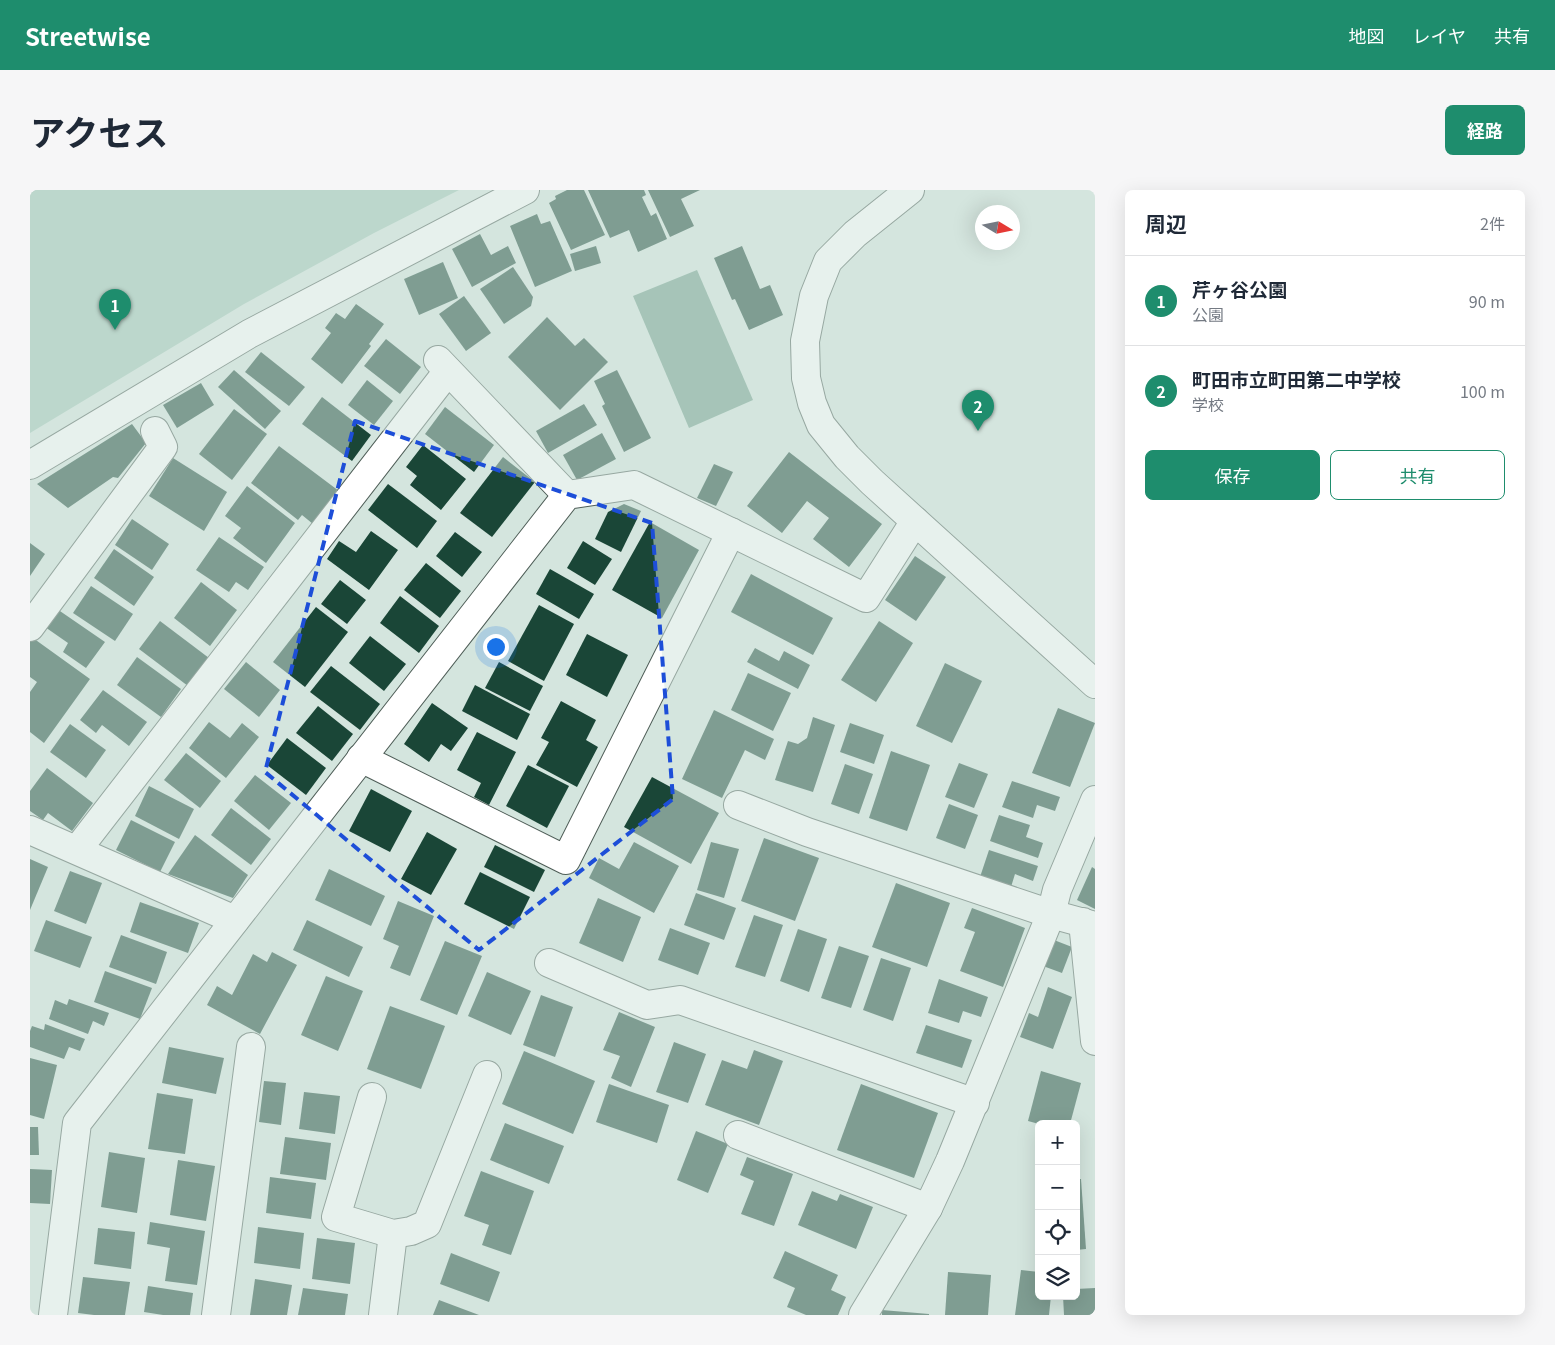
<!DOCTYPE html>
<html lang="ja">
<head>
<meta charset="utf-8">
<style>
  body { margin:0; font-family:Georgia,"Noto Sans JP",serif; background:#f6f6f7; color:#1f2937 }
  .controls { position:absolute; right:15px; bottom:15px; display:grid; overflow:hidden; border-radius:8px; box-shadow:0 5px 20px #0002 }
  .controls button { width:45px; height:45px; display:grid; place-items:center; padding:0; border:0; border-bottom:1px solid #e0e1e3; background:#fff; color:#1f2937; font:25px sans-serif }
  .compass { position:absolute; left:945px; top:15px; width:45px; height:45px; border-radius:50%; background:#fff; box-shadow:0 5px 20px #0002; rotate:100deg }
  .you { position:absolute; left:465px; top:456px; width:18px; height:18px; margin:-12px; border:4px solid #fff; border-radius:50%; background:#1a73e8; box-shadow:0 0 0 8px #1a73e833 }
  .badge { display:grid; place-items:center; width:32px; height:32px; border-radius:50%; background:#1e8d6d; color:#fff; font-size:16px; font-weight:700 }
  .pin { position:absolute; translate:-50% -41px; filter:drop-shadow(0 1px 2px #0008) }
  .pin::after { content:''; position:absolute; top:26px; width:18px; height:15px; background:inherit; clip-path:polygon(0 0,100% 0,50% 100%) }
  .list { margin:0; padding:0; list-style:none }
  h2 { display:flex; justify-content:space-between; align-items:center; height:65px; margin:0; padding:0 20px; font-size:21px }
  h2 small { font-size:16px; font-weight:400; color:#747a83 }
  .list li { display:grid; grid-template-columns:32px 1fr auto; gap:15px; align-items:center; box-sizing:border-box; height:90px; padding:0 20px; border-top:1px solid #e0e1e3 }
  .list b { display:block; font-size:19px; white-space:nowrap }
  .list p { margin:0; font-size:16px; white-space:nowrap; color:#747a83 }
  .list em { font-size:16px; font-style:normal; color:#747a83 }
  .actions { display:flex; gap:10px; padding:15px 20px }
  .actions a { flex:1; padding:11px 0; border:1px solid #1e8d6d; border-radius:8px; text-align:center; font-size:18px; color:#1e8d6d }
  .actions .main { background:#1e8d6d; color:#fff }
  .icon { flex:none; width:28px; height:28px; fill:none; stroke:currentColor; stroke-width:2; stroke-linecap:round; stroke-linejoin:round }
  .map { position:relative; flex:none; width:1065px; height:1125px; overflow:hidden; border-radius:8px }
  header { display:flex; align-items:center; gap:30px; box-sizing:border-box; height:70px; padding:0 25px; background:#1e8d6d; color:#fff }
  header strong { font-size:24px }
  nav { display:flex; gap:28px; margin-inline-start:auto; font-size:18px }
  .intro { display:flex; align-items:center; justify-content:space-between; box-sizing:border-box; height:120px; padding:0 30px }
  h1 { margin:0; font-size:35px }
  .button { padding:12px 22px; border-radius:8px; background:#1e8d6d; color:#fff; font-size:18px; font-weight:700 }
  main { display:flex; gap:30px; padding:0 30px }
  aside { flex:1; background:#fff; border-radius:8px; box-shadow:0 5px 20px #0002 }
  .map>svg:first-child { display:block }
  .green { fill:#a1c5b6 }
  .water { fill:#6f9c8a }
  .building { fill:#1a4637 }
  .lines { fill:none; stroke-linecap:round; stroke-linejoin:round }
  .minor-casing { stroke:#4f5e58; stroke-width:30 }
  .minor { stroke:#fff; stroke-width:28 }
  .marked { fill:none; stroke:#1d4ed8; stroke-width:4; stroke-dasharray:10 6; stroke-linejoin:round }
</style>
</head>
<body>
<header>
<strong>Streetwise</strong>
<nav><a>地図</a><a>レイヤ</a><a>共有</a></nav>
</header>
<div class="intro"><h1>アクセス</h1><a class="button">経路</a></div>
<main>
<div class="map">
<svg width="1065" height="1125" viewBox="0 0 1065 1125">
  <rect width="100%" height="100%" fill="#d4e5de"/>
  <!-- green -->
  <path class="green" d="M0 0H429L344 43 214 114 0 243Z"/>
  <!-- water -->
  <path class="water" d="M667 80 723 210 659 238 603 106Z"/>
  <!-- building -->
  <g class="building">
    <path d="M537 0H554L575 45 541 60 519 13 526 9 525 6Z"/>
    <path d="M558 0H614L616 5 612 7 621 26 626 23 637 49 608 62 599 40 580 48Z"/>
    <path d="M618 0H670L651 9 664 36 640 47Z"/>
    <path d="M507 24 511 34 520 31 542 81 505 97 480 36Z"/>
    <path d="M450 44 461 65 478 56 486 73 442 97 422 59Z"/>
    <path d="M566 56 571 73 545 81 540 64Z"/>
    <path d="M712 56 730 99 740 95 753 125 719 140 705 109 702 110 684 68Z"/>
    <path d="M413 72 428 108 389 125 374 89Z"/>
    <path d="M483 77 503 107 501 116 474 134 450 99Z"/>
    <path d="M434 106 461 143 436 161 409 124Z"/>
    <path d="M326 114 354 134 339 154 341 156 312 194 281 169 301 143 295 138 306 123 315 129Z"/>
    <path d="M517 127 545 156 554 148 578 172 530 220 478 167Z"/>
    <path d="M356 149 391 177 370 204 334 176Z"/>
    <path d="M231 162 275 197 259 216 215 182Z"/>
    <path d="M204 180 251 221 235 239 188 197Z"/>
    <path d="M587 180 621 248 594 262 572 216 575 214 564 191Z"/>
    <path d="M337 190 363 211 344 235 318 215Z"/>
    <path d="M171 193 184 215 147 238 133 215Z"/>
    <path d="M292 207 341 245 322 271 272 234Z"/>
    <path d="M554 214 567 235 518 263 506 241Z"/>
    <path d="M415 217 464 255 444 282 395 244Z"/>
    <path d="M204 219 237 244 202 290 169 264Z"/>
    <path d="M102 234 116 253 88 288 83 287 38 318 7 294Z"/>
    <path d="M572 243 586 269 547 290 533 265Z"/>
    <path d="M393 255 436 289 411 320 380 295 387 286 376 277Z"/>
    <path d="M249 256 309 301 283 334 272 325 268 330 221 293Z"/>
    <path d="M759 262 852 334 819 377 783 349 799 328 777 311 752 343 717 316Z"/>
    <path d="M473 267 505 292 462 347 430 323Z"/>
    <path d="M143 268 197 302 174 341 119 306Z"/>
    <path d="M684 274 703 282 686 316 667 308Z"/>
    <path d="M358 294 407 331 387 358 338 320Z"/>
    <path d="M217 296 265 333 236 373 203 348 211 338 195 326Z"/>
    <path d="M594 314 611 321 591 362 565 349 578 322Z"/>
    <path d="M102 329 139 354 122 380 85 355Z"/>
    <path d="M620 332 669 360 632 428 582 400Z"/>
    <path d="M341 341 368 360 339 400 297 369 309 351 326 362Z"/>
    <path d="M425 342 452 362 432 387 406 366Z"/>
    <path d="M189 347 234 377 218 400 206 392 199 402 166 380Z"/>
    <path d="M553 351 582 369 565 395 537 378Z"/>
    <path d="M0 353 15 364 0 386Z"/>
    <path d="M84 359 124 387 104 416 64 388Z"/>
    <path d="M885 366 916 387 886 431 855 410Z"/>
    <path d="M396 373 431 401 410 428 374 400Z"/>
    <path d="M520 379 564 404 549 429 506 404Z"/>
    <path d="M721 384 803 428 783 465 701 422Z"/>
    <path d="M310 390 336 410 317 434 291 414Z"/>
    <path d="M171 392 207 420 180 456 144 428Z"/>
    <path d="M61 396 103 424 85 451 43 423Z"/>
    <path d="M370 406 409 436 389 463 350 433Z"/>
    <path d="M509 415 544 434 514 491 478 471Z"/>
    <path d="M286 417 318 442 275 497 243 472Z"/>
    <path d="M27 419 75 452 56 478 33 462 38 453 15 437Z"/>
    <path d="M130 431 179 468 158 496 109 459Z"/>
    <path d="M849 431 883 453 846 512 811 490Z"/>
    <path d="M557 444 598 465 577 507 536 485Z"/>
    <path d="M340 446 376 474 354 501 319 473Z"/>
    <path d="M3 448 60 489 14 553 0 542V502L7 492 0 487V452Z"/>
    <path d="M725 458 749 471 754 461 780 475 768 499 717 472Z"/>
    <path d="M107 467 151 499 131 527 87 495Z"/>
    <path d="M216 472 250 500 229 527 194 499Z"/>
    <path d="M469 472 513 496 500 521 455 498Z"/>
    <path d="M915 473 952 491 922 553 886 536Z"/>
    <path d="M301 476 350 514 330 540 280 502Z"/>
    <path d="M718 483 761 503 743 541 701 520Z"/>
    <path d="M445 495 500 524 487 550 432 521Z"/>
    <path d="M73 500 117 532 99 556 72 535 66 543 50 530Z"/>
    <path d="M531 511 566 530 556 550 568 557 547 597 506 575 519 552 511 548Z"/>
    <path d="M402 513 438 538 421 561 411 554 399 572 374 554Z"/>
    <path d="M288 516 323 544 302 571 266 543Z"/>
    <path d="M1028 518 1065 533 1040 597 1002 583Z"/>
    <path d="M684 520 744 549 735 570 715 560 692 608 652 589Z"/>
    <path d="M783 527 805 535 783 602 745 590 758 551 768 554 777 548Z"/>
    <path d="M179 532 200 548 212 533 229 547 196 588 159 558Z"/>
    <path d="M820 533 854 545 844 574 810 562Z"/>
    <path d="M40 534 76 560 56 588 20 562Z"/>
    <path d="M447 542 486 562 459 615 444 607 451 593 427 580Z"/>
    <path d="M257 548 296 578 276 605 237 575Z"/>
    <path d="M861 561 900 575 877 641 839 628Z"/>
    <path d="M156 563 191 591 170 618 134 590Z"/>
    <path d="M929 573 958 584 944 618 915 607Z"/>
    <path d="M815 574 843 584 829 624 801 614Z"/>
    <path d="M498 575 539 596 517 638 476 616Z"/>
    <path d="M17 578 63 613 42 641 18 623 13 630 0 621V601Z"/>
    <path d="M225 585 261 613 239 640 204 611Z"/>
    <path d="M622 587 689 623 661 674 594 637Z"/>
    <path d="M982 591 1030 607 1025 621 1007 615 1003 628 972 617Z"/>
    <path d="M119 596 164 619 149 649 105 626Z"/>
    <path d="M341 599 382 621 360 662 319 641Z"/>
    <path d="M919 614 948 625 935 659 906 648Z"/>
    <path d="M201 618 241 649 221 675 181 645Z"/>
    <path d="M969 625 1000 635 996 647 1013 653 1008 668 960 651Z"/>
    <path d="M101 630 145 652 130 682 86 660Z"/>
    <path d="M397 642 427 659 401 705 371 689Z"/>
    <path d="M165 645 218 685 203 708 138 684Z"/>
    <path d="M734 648 789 668 765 731 711 711Z"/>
    <path d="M604 652 649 676 624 723 559 688 569 668 589 679Z"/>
    <path d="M681 652 709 659 694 708 667 700Z"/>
    <path d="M465 655 515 680 504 702 454 677Z"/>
    <path d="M959 660 1008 676 1003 691 985 684 981 697 950 687Z"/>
    <path d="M0 669 18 677 0 720Z"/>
    <path d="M1062 677 1065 679V719L1047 710Z"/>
    <path d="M299 679 355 706 341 736 285 710Z"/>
    <path d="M40 681 72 693 56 734 24 721Z"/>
    <path d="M450 682 500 707 484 739 434 714Z"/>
    <path d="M866 693 920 713 897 777 842 757Z"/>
    <path d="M666 703 706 718 694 750 654 735Z"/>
    <path d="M568 708 611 727 593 772 549 753Z"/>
    <path d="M368 711 404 726 380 786 360 778 369 756 353 749Z"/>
    <path d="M110 712 169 733 158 763 100 742Z"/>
    <path d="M942 718 995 738 973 797 930 781 945 742 934 738Z"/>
    <path d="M724 725 753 735 735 787 705 777Z"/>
    <path d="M16 730 62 747 50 778 4 761Z"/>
    <path d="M277 730 333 757 319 787 263 760Z"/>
    <path d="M640 738 680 753 668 785 628 770Z"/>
    <path d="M768 739 797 749 779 802 750 791Z"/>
    <path d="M91 745 137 762 126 794 79 777Z"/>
    <path d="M1024 750 1042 757 1032 783 1013 776Z"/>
    <path d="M415 751 452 766 427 825 390 810Z"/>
    <path d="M809 756 839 766 821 818 791 808Z"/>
    <path d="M242 762 267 775 230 844 177 815 187 796 202 805 223 764 237 772Z"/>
    <path d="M851 768 881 778 863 831 833 820Z"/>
    <path d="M75 781 122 798 110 829 64 812Z"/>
    <path d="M457 782 501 801 481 845 438 826Z"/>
    <path d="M296 786 333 801 308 861 271 845Z"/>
    <path d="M909 789 958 807 951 827 933 821 929 833 898 823Z"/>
    <path d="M1018 797 1042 807 1023 859 990 847 999 823 1008 827Z"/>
    <path d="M511 805 543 817 525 867 493 855Z"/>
    <path d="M39 809 79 823 74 836 63 831 58 844 19 829 25 810 37 815Z"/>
    <path d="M360 816 415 836 391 899 337 879Z"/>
    <path d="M589 822 625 837 601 897 581 888 590 866 573 860Z"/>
    <path d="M15 834 55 849 50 861 39 857 34 869 0 857V841L2 836 14 840Z"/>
    <path d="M896 835 942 850 932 878 886 863Z"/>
    <path d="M644 852 676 864 658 913 626 902Z"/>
    <path d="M139 857 194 868 186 904 132 893Z"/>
    <path d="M724 860 753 871 729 935 675 915 692 870 717 879Z"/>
    <path d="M494 861 565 891 543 944 472 914Z"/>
    <path d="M0 868 27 875 14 929 0 925Z"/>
    <path d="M1011 881 1051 893 1040 934H1009L998 931Z"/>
    <path d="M234 891 256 893 251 935 229 932Z"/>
    <path d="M579 894 639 915 627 953 566 932Z"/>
    <path d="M831 894 908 923 884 988 807 960Z"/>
    <path d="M274 902 310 906 305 944 269 939Z"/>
    <path d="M127 903 163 909 155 964 118 959Z"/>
    <path d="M475 933 534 956 519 994 460 970Z"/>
    <path d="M0 937H8L9 965H0Z"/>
    <path d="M666 941 698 954 678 1003 647 990Z"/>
    <path d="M255 947 301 953 296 990 250 984Z"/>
    <path d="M79 962 115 968 107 1023 71 1017Z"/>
    <path d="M717 967 763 984 744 1036 711 1024 724 991 710 985Z"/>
    <path d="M148 970 185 976 176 1031 140 1025Z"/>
    <path d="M0 979 22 980 20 1014 0 1013Z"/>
    <path d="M451 981 504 1001 481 1065 452 1055 459 1035 434 1026Z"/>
    <path d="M240 987 286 993 281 1029 236 1023Z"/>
    <path d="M1046 989H1051L1056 1059 1046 1060Z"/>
    <path d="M782 1001 807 1011 810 1004 843 1017 826 1059 768 1035Z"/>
    <path d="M120 1032 175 1041 167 1095 135 1091 140 1058 117 1054Z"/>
    <path d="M228 1037 274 1043 270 1079 224 1073Z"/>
    <path d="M68 1038 105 1042 101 1079 64 1074Z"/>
    <path d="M287 1048 325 1053 320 1094 282 1089Z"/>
    <path d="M755 1061 808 1085 801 1100 816 1107 808 1125H776L757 1117 765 1098 743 1088Z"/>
    <path d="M421 1063 470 1082 459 1112 410 1094Z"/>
    <path d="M991 1080 1009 1082V1106H1021L1019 1125H985Z"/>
    <path d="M918 1082 961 1085 958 1125H915Z"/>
    <path d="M53 1087 100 1092 95 1125H64L48 1123Z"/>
    <path d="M225 1089 262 1095 257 1125H220Z"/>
    <path d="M118 1096 163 1103 160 1125H133L114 1122Z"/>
    <path d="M273 1098 318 1104 315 1125H268Z"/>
    <path d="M1065 1098V1125H1034L1033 1106H1046V1099Z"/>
    <path d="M409 1110 449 1125H403Z"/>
    <path d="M852 1120 899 1124V1125H852Z"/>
  </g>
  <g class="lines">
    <defs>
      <g id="minor">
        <path d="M880 0 825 44 798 71 784 106 775 151 776 188 782 213 791 235 817 267 842 292 1065 494"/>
        <path d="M408 170 537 305"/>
        <path d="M0 275 219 144 495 0"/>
        <path d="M0 437 133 257 125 241"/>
        <path d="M331 568 536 670 701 342"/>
        <path d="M708 615 777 642 1021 724 1065 736"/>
        <path d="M0 640 205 730"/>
        <path d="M47 660 418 181"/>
        <path d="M1053 732 1065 851"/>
        <path d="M519 773 617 815 650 810 945 913"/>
        <path d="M342 907 306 1027 363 1044 381 1041 397 1034 457 885"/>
        <path d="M708 945 898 1018"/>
        <path d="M23 1125 47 933 537 305 604 295 836 408 885 331"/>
        <path d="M186 1125 221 857"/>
        <path d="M353 1125 363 1044"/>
        <path d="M833 1125 898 1018 920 971 1021 724 1027 700 1065 610"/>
      </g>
    </defs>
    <!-- minor casing -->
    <use href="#minor" class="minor-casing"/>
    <!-- minor -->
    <use href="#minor" class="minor"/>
  </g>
  <!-- marked area -->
  <path d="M0 0H1065V1125H0ZM325 231 622 333 643 609 449 760 235 582Z" fill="#d4e5de" fill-opacity=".55" fill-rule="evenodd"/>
  <path class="marked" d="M325 231 622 333 643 609 449 760 235 582Z"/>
</svg>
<div class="controls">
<button>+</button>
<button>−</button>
<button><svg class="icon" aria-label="locate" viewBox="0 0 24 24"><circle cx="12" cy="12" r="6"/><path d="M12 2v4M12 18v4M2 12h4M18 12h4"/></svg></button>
<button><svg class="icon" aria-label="layers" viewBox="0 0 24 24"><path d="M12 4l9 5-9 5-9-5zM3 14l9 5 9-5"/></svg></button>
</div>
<svg class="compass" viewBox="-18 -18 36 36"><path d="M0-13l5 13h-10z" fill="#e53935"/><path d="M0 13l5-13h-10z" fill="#747a83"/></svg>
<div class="you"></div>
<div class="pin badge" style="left:85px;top:140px">1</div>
<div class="pin badge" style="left:948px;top:241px">2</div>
</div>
<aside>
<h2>周辺<small>2件</small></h2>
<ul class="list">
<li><span class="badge">1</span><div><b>芹ヶ谷公園</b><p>公園</p></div><em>90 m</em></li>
<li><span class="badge">2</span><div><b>町田市立町田第二中学校</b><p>学校</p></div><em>100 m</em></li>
</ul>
<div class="actions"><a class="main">保存</a><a>共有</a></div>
</aside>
</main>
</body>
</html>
